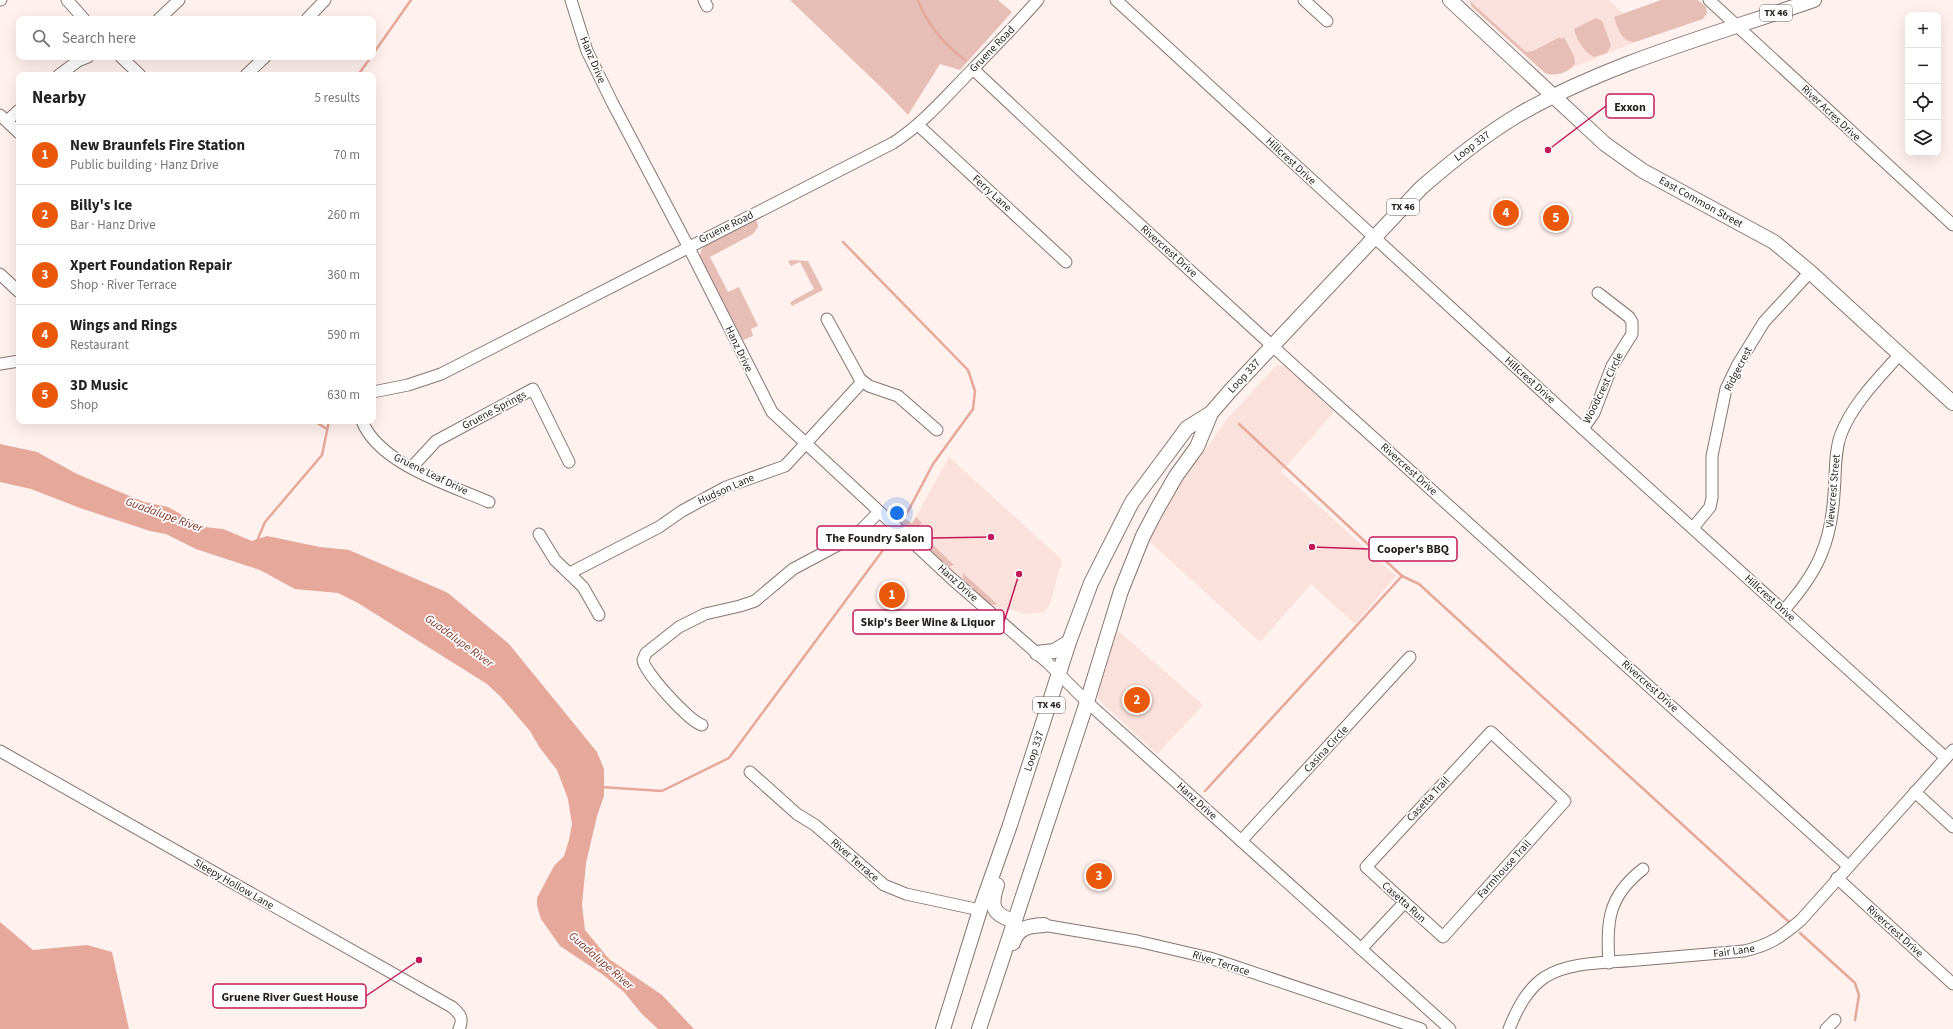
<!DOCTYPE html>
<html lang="en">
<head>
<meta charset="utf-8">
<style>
  body { margin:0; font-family:"Source Sans 3",sans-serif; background:#f6f6f6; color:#222 }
  .controls { position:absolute; right:12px; top:12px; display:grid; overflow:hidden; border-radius:8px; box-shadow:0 4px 16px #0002 }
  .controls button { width:36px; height:36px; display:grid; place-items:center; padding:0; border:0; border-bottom:1px solid #e0e0e0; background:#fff; color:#222; font:20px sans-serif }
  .you { position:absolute; left:897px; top:513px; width:14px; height:14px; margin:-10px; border:3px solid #fff; border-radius:50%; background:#1a73e8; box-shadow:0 0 0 6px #1a73e833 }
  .badge { display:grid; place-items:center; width:26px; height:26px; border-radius:50%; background:#ea580c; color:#fff; font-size:13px; font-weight:700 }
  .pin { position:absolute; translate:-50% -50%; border:2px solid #fff; box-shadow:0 1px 4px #0006 }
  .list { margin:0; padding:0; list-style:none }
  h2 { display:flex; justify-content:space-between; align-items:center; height:52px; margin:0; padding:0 16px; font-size:17px }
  h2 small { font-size:13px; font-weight:400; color:#767676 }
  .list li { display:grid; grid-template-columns:26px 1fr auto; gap:12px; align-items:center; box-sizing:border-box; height:60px; padding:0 16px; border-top:1px solid #e0e0e0 }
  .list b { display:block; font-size:15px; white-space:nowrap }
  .list p { margin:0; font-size:13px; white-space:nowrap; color:#767676 }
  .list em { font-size:13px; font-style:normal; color:#767676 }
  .icon { flex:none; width:22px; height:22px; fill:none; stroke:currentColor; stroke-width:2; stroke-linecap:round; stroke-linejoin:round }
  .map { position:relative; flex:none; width:1953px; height:1029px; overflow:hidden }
  .search { position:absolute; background:#fff; box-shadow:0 4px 16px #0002; left:16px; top:16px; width:360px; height:44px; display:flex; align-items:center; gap:10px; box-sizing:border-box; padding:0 14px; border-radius:8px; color:#767676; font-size:15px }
  .panel { position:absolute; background:#fff; box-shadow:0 4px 16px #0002; left:16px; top:72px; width:360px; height:352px; border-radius:8px }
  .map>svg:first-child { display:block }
  .built { fill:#fbe1db }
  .green { fill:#e6beb5 }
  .water { fill:#e6a89b }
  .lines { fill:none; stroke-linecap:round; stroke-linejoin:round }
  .stream { stroke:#e6a89b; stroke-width:2.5 }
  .minor-casing { stroke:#867673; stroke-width:13 }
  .major-casing { stroke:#867673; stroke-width:16 }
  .minor { stroke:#fff; stroke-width:11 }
  .major { stroke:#fff; stroke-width:14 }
  .labels { text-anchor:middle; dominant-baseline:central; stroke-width:3.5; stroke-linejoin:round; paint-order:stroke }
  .shield { fill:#fff; stroke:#666260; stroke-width:1 }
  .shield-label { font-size:10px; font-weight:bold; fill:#241e1c }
  .street-label { font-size:11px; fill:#241e1c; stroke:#fff }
  .water-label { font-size:12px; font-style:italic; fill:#7e3526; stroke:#fff }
  .leader { fill:none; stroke:#c2185b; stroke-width:1.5 }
  .callout-dot { fill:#c2185b; stroke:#fff; stroke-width:1.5 }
  .callout { fill:#fff; stroke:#c2185b; stroke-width:1.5 }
  .callout-label { font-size:12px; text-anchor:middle; font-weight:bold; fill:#241e1c }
</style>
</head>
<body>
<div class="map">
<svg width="1953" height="1029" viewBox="0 0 1953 1029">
  <rect width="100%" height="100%" fill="#fff1ed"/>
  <!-- built -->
  <g class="built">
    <path d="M1465 0H1609L1624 14 1635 42 1560 73 1549 74 1541 70Z"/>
    <path d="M1277 365 1286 367 1334 412 1281 472 1396 576 1355 624 1311 584 1260 642 1149 541 1178 487 1228 418Z"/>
    <path d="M949 457 1062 560 1050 604 1044 612 1025 614 1010 609 1006 615 1008 621 908 531Z"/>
    <path d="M1115 628 1203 705 1157 754 1099 700 1095 692Z"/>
  </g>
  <!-- green -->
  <g class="green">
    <path d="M790 0H998L1012 12 960 70 940 64 908 115 886 92Z"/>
    <path d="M1661 0H1698L1706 7 1707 13 1703 19 1635 42C1622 43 1617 27 1614 17Z"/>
    <path d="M1471 2 1526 52 1533 51 1560 37 1561 39 1564 37 1574 56 1575 64C1568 73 1555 77 1545 73L1471 6Z"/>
    <path d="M1596 18 1602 21 1611 45 1607 53 1594 57C1585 54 1576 38 1574 29Z"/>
    <path d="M755 221H757L758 227 753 234 710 257 728 292 739 287 758 326 751 329 753 336 743 340 700 256 701 250 706 245Z"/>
    <path d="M791 260 808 261 823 290 792 306 790 303 792 301 814 289 800 262 791 266 788 261Z"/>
    <path d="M891 510 903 521 897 514 912 523 916 517 922 523 916 529 954 565 949 567 945 565 888 513Z"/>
    <path d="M963 573 998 605 989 604 965 582 963 578Z"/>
  </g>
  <!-- water -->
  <g class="water">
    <path d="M0 444 37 452 77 474 144 502 168 507 204 527 223 529 252 541 267 536 320 547 349 550 437 588 448 593 509 644 597 752 604 769V796L597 816 586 863 582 905 585 930 609 959 662 995 694 1029H658L641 1013 624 992 602 974 560 946 541 919 537 906V898L554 866 564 856 569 840 572 824 568 799 557 770 540 748 530 731 500 696 487 684 358 603 338 593 295 589 260 570 196 549 166 534 150 531 80 508 31 489 0 482Z"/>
    <path d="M0 922 33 950 87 945 112 952 129 1029H0Z"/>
  </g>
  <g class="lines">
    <!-- stream -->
    <g class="stream">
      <path d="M918 0C927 25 944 44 965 60"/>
      <path d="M373 54 411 0"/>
      <path d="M358 75 371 57"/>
      <path d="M843 242 968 370 975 391 973 409 933 464 905 517"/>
      <path d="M314 421 327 429"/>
      <path d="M1239 424 1402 576"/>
      <path d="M257 541 265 522 322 455 329 421"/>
      <path d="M601 787 662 791 729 758 892 538"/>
      <path d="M1205 791 1402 576 1419 584 1789 922"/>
      <path d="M1800 933 1855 983 1859 995 1855 1020"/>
    </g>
    <defs>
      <g id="minor">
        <path d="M0 0H1"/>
        <path d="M67 0 84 19"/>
        <path d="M571 0 587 51 613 104 688 246 772 412 951 578 1048 663 1087 702 1450 1029"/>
        <path d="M704 0 707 6"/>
        <path d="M1116 0 1583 429 1946 758"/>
        <path d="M1304 0 1327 21"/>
        <path d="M1709 0 1953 225"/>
        <path d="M159 19 179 0"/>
        <path d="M307 19 325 0"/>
        <path d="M121 57 140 75"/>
        <path d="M973 69 1089 178 1303 374 1848 866"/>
        <path d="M59 75 78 61 88 57"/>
        <path d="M246 75 265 57"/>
        <path d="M0 115 19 133"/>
        <path d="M7 121 19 110"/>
        <path d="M918 125 1066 262"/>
        <path d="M0 274 19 292"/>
        <path d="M827 319 860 379 869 386 898 396 937 430"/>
        <path d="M0 364 19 361"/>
        <path d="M373 392 408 385 441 374 893 143C924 123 947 95 973 69 995 46 1017 24 1038 0"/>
        <path d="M362 421C379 464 450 485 489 502"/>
        <path d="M1583 429 1594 413 1612 366 1632 334V322L1629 317 1598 293"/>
        <path d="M412 467 436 441 533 389 569 462"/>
        <path d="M1693 528 1710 507 1712 498V456L1726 389 1737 366 1764 322 1810 272"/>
        <path d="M539 534 555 560 583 587 599 615"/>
        <path d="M570 573 659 527 682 511 726 487 785 466 862 382"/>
        <path d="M1784 610C1817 573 1831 544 1834 494 1836 474 1834 453 1841 434 1853 403 1879 378 1900 354"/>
        <path d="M702 725C689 721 644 672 643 660L646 653 679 627 705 614 740 606 755 601 793 569 855 536 879 512"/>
        <path d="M1491 732 1565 801 1443 937 1366 867Z"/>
        <path d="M0 751 452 1007C460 1014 464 1018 459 1029"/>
        <path d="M750 772 797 814 815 825 884 885 906 894 980 910"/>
        <path d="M1915 792 1953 827"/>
        <path d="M1241 841 1410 657"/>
        <path d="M1837 878 1953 984"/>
        <path d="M1037 924 1137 941 1210 958 1421 1029"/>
        <path d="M1361 949 1404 903"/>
        <path d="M1609 963C1606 922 1608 896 1643 869"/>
        <path d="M1509 1029C1517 1009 1527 989 1545 977 1571 961 1608 963 1638 960 1673 957 1709 954 1744 951 1770 945 1781 937 1801 920L1953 750"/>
        <path d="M1826 1029 1835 1020"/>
      </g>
      <g id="major">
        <path d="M1450 0 1605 144 1643 171 1774 242 1810 272 1953 403"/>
        <path d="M1037 653 1054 651 1069 642"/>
        <path d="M997 885C990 906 992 915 1015 921"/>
        <path d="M1013 943C1018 927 1029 926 1044 925"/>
        <path d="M943 1029 980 910 1010 825 1069 642 1091 583 1132 502 1187 428 1211 413"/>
        <path d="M979 1029 1087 702 1121 591 1143 536 1156 511 1176 476 1197 447 1211 413 1230 391 1421 188C1452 161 1483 136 1518 115 1610 62 1714 35 1814 0"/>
      </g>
    </defs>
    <!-- minor casing -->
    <use href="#minor" class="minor-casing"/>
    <!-- major casing -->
    <use href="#major" class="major-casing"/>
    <!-- minor -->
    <use href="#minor" class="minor"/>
    <!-- major -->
    <use href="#major" class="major"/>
  </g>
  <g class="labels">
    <!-- shield labels -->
    <g class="shield">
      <rect x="1760" y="5" width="32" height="16" rx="3"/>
      <rect x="1387" y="199" width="32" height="16" rx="3"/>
      <rect x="1033" y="697" width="32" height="16" rx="3"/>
    </g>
    <g class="shield-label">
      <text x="1776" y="13">TX 46</text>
      <text x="1403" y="207">TX 46</text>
      <text x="1049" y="705">TX 46</text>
    </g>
    <!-- street labels -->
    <g class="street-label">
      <text transform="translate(992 49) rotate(-46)">Gruene Road</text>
      <text transform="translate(593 60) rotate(67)">Hanz Drive</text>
      <text transform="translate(1831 113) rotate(43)">River Acres Drive</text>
      <text transform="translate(1472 146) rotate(-37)">Loop 337</text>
      <text transform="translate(1291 161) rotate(43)">Hillcrest Drive</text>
      <text transform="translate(992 193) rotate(42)">Ferry Lane</text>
      <text transform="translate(1701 202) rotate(29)">East Common Street</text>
      <text transform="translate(726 227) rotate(-26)">Gruene Road</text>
      <text transform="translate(1169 251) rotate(42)">Rivercrest Drive</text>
      <text transform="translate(739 349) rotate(64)">Hanz Drive</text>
      <text transform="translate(1738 369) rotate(-63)">Ridgecrest</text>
      <text transform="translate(1244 376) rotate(-47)">Loop 337</text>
      <text transform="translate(1530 380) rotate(42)">Hillcrest Drive</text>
      <text transform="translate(1603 388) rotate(-64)">Woodcrest Circle</text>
      <text transform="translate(494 410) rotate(-28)">Gruene Springs</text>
      <text transform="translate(1409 469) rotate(42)">Rivercrest Drive</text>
      <text transform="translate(431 474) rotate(26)">Gruene Leaf Drive</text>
      <text transform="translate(726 489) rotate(-24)">Hudson Lane</text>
      <text transform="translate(1833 491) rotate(-85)">Viewcrest Street</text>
      <text transform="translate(958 583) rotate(42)">Hanz Drive</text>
      <text transform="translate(1770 598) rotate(42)">Hillcrest Drive</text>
      <text transform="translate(1650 686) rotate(42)">Rivercrest Drive</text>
      <text transform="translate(1326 749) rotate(-47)">Casina Circle</text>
      <text transform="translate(1034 751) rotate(-72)">Loop 337</text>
      <text transform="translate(1428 799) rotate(-47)">Casetta Trail</text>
      <text transform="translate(1197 801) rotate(42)">Hanz Drive</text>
      <text transform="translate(855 860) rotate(41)">River Terrace</text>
      <text transform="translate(1504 869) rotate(-48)">Farmhouse Trail</text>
      <text transform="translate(234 884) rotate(30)">Sleepy Hollow Lane</text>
      <text transform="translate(1404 902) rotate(42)">Casetta Run</text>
      <text transform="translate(1895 931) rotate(42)">Rivercrest Drive</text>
      <text transform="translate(1734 951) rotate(-8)">Fair Lane</text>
      <text transform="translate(1221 963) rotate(18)">River Terrace</text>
    </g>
    <!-- water labels -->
    <g class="water-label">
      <text transform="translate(164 515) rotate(20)">Guadalupe River</text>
      <text transform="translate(459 641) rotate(36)">Guadalupe River</text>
      <text transform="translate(601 961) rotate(41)">Guadalupe River</text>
    </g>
  </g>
  <!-- callouts -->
  <path class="leader" d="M1548 150L1606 106M991 537L932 538M1312 547L1369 549M1019 574L1004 622M419 960L366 996"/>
  <g class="callout-dot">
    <circle cx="1548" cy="150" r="4"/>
    <circle cx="991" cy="537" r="4"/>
    <circle cx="1312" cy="547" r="4"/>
    <circle cx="1019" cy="574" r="4"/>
    <circle cx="419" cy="960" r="4"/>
  </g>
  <g class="callout">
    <rect x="1606" y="94" width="48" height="24" rx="4"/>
    <rect x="817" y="526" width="115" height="24" rx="4"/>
    <rect x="1369" y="537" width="88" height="24" rx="4"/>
    <rect x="853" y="610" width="151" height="24" rx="4"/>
    <rect x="213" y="984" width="153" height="24" rx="4"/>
  </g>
  <g class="callout-label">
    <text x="1630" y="111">Exxon</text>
    <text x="875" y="542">The Foundry Salon</text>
    <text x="1413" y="553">Cooper's BBQ</text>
    <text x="928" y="626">Skip's Beer Wine &amp; Liquor</text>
    <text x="290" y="1001">Gruene River Guest House</text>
  </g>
</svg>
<div class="controls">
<button>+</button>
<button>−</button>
<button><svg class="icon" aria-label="locate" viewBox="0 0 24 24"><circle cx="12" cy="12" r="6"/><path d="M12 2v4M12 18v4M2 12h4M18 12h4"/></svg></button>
<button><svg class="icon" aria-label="layers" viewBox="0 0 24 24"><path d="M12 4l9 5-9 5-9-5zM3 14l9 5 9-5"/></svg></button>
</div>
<div class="you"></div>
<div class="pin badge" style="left:892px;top:595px">1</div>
<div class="pin badge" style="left:1137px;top:700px">2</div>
<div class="pin badge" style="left:1099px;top:876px">3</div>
<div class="pin badge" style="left:1506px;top:213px">4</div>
<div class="pin badge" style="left:1556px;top:218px">5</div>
<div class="search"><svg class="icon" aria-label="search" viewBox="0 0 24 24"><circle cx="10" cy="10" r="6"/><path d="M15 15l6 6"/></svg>Search here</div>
<section class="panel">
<h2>Nearby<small>5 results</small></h2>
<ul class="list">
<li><span class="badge">1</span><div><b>New Braunfels Fire Station</b><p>Public building · Hanz Drive</p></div><em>70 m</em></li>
<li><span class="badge">2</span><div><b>Billy's Ice</b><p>Bar · Hanz Drive</p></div><em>260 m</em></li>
<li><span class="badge">3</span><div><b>Xpert Foundation Repair</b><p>Shop · River Terrace</p></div><em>360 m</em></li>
<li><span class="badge">4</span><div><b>Wings and Rings</b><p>Restaurant</p></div><em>590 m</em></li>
<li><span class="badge">5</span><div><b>3D Music</b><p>Shop</p></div><em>630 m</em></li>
</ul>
</section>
</div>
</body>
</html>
